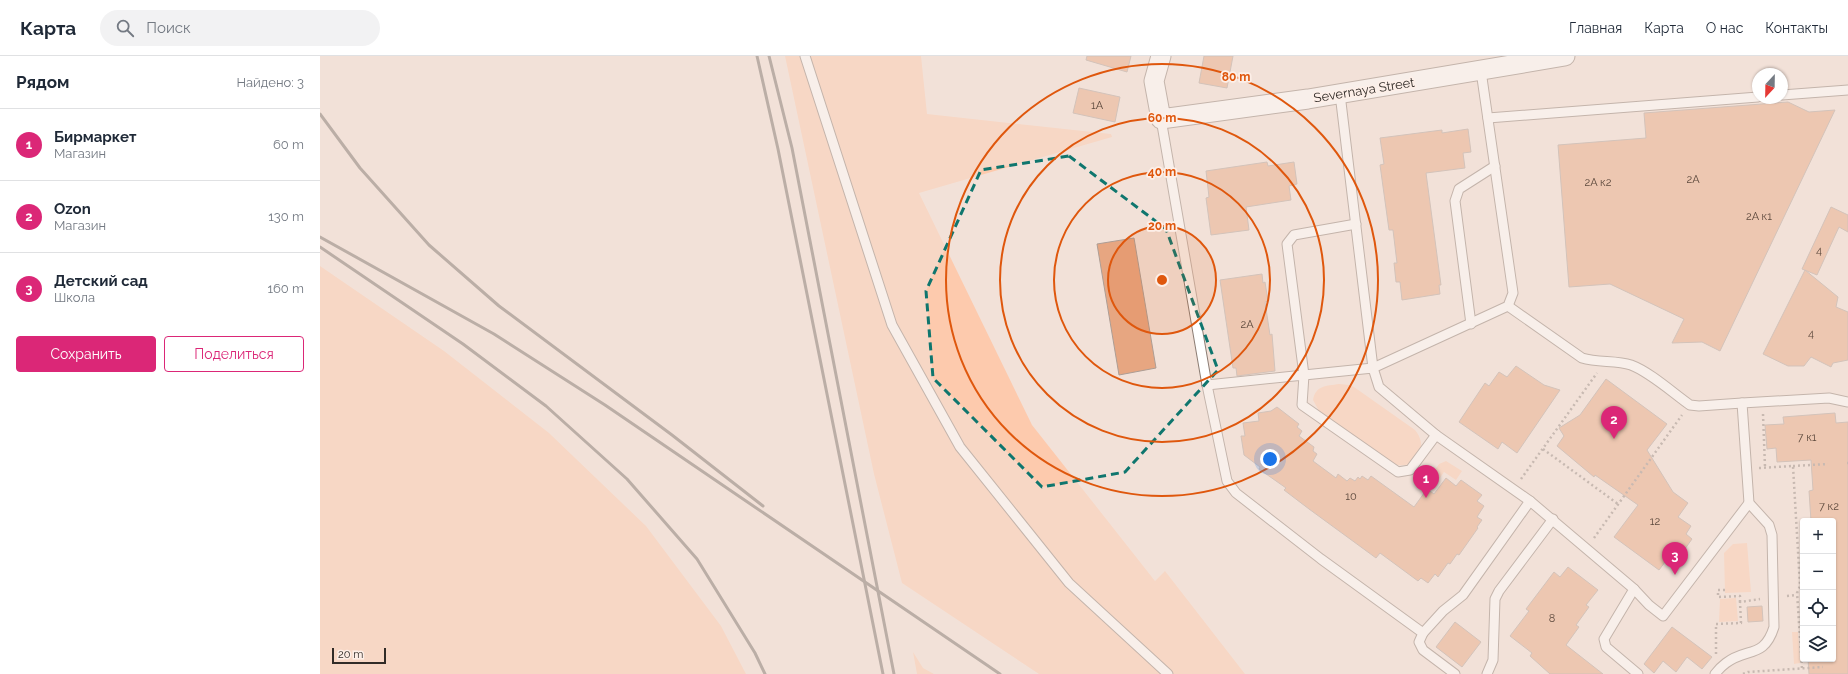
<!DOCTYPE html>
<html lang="ru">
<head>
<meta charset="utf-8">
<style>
  body { margin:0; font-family:Raleway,sans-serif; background:#f2f2f3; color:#1f2937 }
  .controls { position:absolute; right:12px; bottom:12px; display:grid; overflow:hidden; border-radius:4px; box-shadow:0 1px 3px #0004 }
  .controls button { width:36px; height:36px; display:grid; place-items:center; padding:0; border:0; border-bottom:1px solid #e0e1e3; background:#fff; color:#1f2937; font:20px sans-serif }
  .compass { position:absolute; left:1432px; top:12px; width:36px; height:36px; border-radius:50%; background:#fff; box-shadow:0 1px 3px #0004; rotate:202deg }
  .scale { position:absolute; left:12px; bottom:10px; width:54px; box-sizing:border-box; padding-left:4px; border:2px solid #312b27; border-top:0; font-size:11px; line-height:14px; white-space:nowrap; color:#312b27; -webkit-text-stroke:3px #fdefe8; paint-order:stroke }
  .you { position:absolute; left:950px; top:403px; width:14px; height:14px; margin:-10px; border:3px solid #fff; border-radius:50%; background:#1a73e8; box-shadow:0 0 0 6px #1a73e833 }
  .badge { display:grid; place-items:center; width:26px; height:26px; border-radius:50%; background:#db2777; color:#fff; font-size:13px; font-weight:700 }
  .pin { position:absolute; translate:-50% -33px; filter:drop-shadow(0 1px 2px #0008) }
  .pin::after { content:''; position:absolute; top:21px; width:14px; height:12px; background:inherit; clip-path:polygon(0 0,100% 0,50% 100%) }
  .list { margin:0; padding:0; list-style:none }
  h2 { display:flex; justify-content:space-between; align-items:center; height:52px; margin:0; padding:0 16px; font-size:17px }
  h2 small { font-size:13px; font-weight:400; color:#747a83 }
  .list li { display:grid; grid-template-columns:26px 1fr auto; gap:12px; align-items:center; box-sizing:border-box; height:72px; padding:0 16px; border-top:1px solid #e0e1e3 }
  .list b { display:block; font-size:15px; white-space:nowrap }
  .list p { margin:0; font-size:13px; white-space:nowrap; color:#747a83 }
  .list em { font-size:13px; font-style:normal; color:#747a83 }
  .actions { display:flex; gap:8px; padding:12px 16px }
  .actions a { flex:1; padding:9px 0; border:1px solid #db2777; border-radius:4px; text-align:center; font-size:14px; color:#db2777 }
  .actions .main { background:#db2777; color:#fff }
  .icon { flex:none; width:22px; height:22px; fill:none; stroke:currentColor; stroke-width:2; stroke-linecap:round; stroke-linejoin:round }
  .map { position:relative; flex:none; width:1528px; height:618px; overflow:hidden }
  header { display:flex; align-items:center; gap:24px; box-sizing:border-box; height:56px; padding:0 20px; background:#fff; border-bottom:1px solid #e0e1e3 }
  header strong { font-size:19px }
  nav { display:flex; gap:22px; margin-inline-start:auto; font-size:14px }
  .search { width:280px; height:36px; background:#f2f2f3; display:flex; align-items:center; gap:10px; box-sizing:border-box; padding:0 14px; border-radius:22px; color:#747a83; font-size:15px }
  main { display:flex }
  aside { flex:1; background:#fff }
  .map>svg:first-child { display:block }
  .green { fill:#fdcaad }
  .building { fill:#e7a681; stroke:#ad9d94 }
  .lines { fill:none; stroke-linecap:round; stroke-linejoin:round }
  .lane-casing { stroke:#8c7d74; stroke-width:11 }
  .street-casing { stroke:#8c7d74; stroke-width:21 }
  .path { stroke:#948882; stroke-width:2.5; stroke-dasharray:2 3; stroke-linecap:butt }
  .lane { stroke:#fff; stroke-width:9 }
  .street { stroke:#fff; stroke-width:19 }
  .rail { stroke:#796f69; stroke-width:3 }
  .marked { fill:none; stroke:#0f766e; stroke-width:3; stroke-dasharray:8 5; stroke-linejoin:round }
  .ring { fill:none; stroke:#df570d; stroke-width:2 }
  .labels { text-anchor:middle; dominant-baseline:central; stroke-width:3.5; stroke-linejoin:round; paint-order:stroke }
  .number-label { font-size:11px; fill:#5e4a3e }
  .street-label { font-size:13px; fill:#312b27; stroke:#fdefe8 }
  .centre { fill:#df570d; stroke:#fdefe8; stroke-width:2 }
  .ring-label { font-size:12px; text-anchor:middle; font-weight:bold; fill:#df570d; stroke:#fdefe8; stroke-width:3.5; stroke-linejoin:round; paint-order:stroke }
</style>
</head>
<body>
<header>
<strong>Карта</strong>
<div class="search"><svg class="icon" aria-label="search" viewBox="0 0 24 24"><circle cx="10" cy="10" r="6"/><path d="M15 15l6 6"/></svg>Поиск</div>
<nav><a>Главная</a><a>Карта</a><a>О нас</a><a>Контакты</a></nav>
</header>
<main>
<aside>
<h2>Рядом<small>Найдено: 3</small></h2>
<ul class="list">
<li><span class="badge">1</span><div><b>Бирмаркет</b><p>Магазин</p></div><em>60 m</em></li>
<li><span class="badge">2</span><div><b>Ozon</b><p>Магазин</p></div><em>130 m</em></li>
<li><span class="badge">3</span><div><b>Детский сад</b><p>Школа</p></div><em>160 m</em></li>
</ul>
<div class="actions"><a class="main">Сохранить</a><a>Поделиться</a></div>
</aside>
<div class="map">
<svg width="1528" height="618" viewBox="0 0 1528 618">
  <rect width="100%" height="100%" fill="#f2e1d8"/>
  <!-- green -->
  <g class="green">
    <path d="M465 0H601L607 58 791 78 792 81 599 137 712 369 835 525 845 515 925 618H719L582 527 554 418Z"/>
    <path d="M0 210 124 295 229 377 326 470 401 570 426 618H0Z"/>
    <path d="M1019 328 1030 329 1034 331 1095 374C1111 393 1094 417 1071 407L999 355 993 344C996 329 1006 330 1019 328Z"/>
    <path d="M1126 405 1142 415 1136 424 1124 416 1113 432 1106 427 1119 408Z"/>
    <path d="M1427 487 1431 536 1405 537 1404 497 1413 488Z"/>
    <path d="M1416 542 1418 565 1399 566 1400 543Z"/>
    <path d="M1478 576 1480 607 1474 608 1472 576Z"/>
    <path d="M593 596 603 612 614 618H597Z"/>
  </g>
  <!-- building -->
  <g class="building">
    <path d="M767 0H811L807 16 766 4Z"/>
    <path d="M884 0H913L907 32 879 27Z"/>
    <path d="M759 32 800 41 795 66 753 57Z"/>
    <path d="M1468 46 1489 56 1515 54 1400 295 1382 286 1352 287 1364 263 1290 228 1249 231 1238 89 1326 82 1324 57Z"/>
    <path d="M1148 73 1151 96 1143 97 1145 112 1106 117 1121 229H1119L1120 238 1082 244 1080 226H1076L1074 207H1077L1073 174H1069L1060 109 1064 108 1060 82 1122 74V77Z"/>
    <path d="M947 106 948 110 974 106 977 128 969 130 971 144 926 151 929 174 891 179 886 142 889 141 886 115Z"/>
    <path d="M1511 151 1528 159V176L1519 171 1497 219 1482 213Z"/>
    <path d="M814 182 836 312 799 319 777 188Z"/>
    <path d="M1485 214 1518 241 1516 251 1528 256V304L1513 307 1511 311 1491 301 1484 310H1468L1443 298Z"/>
    <path d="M942 218 943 227 945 226 948 245 945 246 950 279 952 278 955 315 917 320 916 312H913L900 224Z"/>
    <path d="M1196 310 1224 329 1240 334 1197 397 1182 386 1178 393 1139 366 1165 327 1169 330 1179 316 1187 321Z"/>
    <path d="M1286 323 1347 368 1327 394 1353 436 1368 447 1358 461 1371 470 1366 478 1372 483 1355 507 1348 502 1339 514 1294 481 1318 449 1275 419 1274 421 1237 390 1244 380 1239 372 1260 359Z"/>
    <path d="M957 351 979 368 977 371 982 375 979 380 994 391 993 395 997 398 993 405 1016 422 1018 418 1027 425 1030 422 1035 425 1038 421 1040 423 1042 420 1048 424 1051 420 1094 451 1107 433 1114 438 1126 422 1136 430 1141 424 1162 439 1157 445 1164 450 1157 461 1162 464 1157 471 1158 472 1139 499 1137 498 1130 508 1128 507 1118 521 1115 518 1108 527 1101 522 1098 525 1060 497 1056 502 989 453 964 434 966 432 939 413 940 411 924 399 921 380H925L923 367 939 365 938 357 951 355Z"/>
    <path d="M1515 357 1516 367 1528 366V618H1489L1488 603H1513V465H1491L1489 435 1493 434 1491 404 1457 406 1456 392 1447 393 1445 369 1464 368 1463 361Z"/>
    <path d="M1248 511 1278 534 1266 549 1269 551 1256 569 1259 571 1246 589 1283 618H1230L1210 600 1212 597 1190 580 1209 555 1206 553 1234 516 1240 521Z"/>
    <path d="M1442 550 1443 565 1428 566 1427 551Z"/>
    <path d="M1135 566 1161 586 1142 611 1116 591Z"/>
    <path d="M1352 571 1392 601 1382 613 1367 601 1356 616 1343 605 1334 617 1324 608Z"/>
  </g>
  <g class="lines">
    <defs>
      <g id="lane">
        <path d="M485 0 572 269 640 391 749 527 848 618"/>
        <path d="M1020 38 1053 312 1188 250 1193 237 1161 15"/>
        <path d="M1462 39 1528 34"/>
        <path d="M1168 62 1438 41"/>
        <path d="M841 63 887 329"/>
        <path d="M1036 168 974 179 967 188 984 319 1053 312 1059 331 1116 379"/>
        <path d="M1188 250 1262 302C1278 307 1296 304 1311 309 1330 316 1353 337 1370 349L1379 350 1422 347"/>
        <path d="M1151 268 1135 145 1139 133 1175 110"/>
        <path d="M1314 533 1329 549 1343 560 1429 447"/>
        <path d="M1103 577 1123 555 1143 539 1210 445"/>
        <path d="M1135 618 1103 594 1099 586 1103 577 1001 503 916 437 907 425 887 329 984 319 982 349 1078 416 1090 414 1116 379 1210 445 1314 533 1284 583 1286 591 1318 618"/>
        <path d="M1167 618 1173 604 1175 543 1179 535 1233 463"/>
        <path d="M1395 618C1398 614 1402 610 1406 607 1427 591 1444 603 1454 571L1452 479 1449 469 1429 447 1422 347 1509 342 1528 346"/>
      </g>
      <path id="street" d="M841 0 834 25 841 63 988 43 1245 0"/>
    </defs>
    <!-- lane casing -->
    <use href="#lane" class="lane-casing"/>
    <!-- street casing -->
    <use href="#street" class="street-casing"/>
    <!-- path -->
    <g class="path">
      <path d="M1443 358 1445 411"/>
      <path d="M1223 393 1298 448"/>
      <path d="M1527 407H1528"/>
      <path d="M1473 410 1508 408"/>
      <path d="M1439 412 1473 410 1480 530 1477 537 1482 613"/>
      <path d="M1201 423 1277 317"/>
      <path d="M1274 482 1362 359"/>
      <path d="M1405 534H1398V541L1420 540V546"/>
      <path d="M1467 540 1477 539"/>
      <path d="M1396 598V568L1421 567 1420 546 1440 543"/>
      <path d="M1423 618 1428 616 1503 611"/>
    </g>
    <!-- lane -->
    <use href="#lane" class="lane"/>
    <!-- street -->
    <use href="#street" class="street"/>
    <!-- rail -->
    <g class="rail">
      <path d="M437 0 458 93 563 618"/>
      <path d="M449 0 472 92 574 618"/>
      <path d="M0 58 40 112 109 189 179 250 352 379 443 450"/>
      <path d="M0 181 174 278 285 349 680 618"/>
      <path d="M0 191 143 288 226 350 307 423 377 503 435 597 445 618"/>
    </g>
  </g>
  <!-- marked area -->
  <path d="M0 0H1528V618H0ZM749 100 846 173 898 314 805 416 722 431 613 322 606 235 661 114Z" fill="#f2e1d8" fill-opacity=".55" fill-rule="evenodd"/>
  <path class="marked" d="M749 100 846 173 898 314 805 416 722 431 613 322 606 235 661 114Z"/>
  <!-- distance rings -->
  <circle cx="842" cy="224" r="54" fill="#df570d" fill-opacity=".12"/>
  <g class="ring">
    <circle cx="842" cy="224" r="54"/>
    <circle cx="842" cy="224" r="108"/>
    <circle cx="842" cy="224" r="162"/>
    <circle cx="842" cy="224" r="216"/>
  </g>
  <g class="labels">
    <!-- number labels -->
    <g class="number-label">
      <text x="777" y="49">1А</text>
      <text x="1373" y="123">2А</text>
      <text x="1278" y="126">2А к2</text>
      <text x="1439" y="160">2А к1</text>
      <text x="1499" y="194">4</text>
      <text x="927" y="268">2А</text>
      <text x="1491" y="277">4</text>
      <text x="1487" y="381">7 к1</text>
      <text x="1031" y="440">10</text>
      <text x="1509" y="450">7 к2</text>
      <text x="1335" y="465">12</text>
      <text x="1232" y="562">8</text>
    </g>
    <!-- street labels -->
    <g class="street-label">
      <text transform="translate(1044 34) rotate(-9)">Severnaya Street</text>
    </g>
  </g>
  <circle cx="842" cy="224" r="6" class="centre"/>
  <g class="ring-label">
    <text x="916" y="25">80 m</text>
    <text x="842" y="66">60 m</text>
    <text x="842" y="120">40 m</text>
    <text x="842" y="174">20 m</text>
  </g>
</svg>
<div class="controls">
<button>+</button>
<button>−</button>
<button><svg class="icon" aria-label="locate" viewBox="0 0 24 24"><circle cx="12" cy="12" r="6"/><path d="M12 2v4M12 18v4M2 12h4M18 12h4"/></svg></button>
<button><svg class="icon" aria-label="layers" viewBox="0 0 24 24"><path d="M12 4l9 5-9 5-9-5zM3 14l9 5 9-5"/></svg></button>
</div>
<svg class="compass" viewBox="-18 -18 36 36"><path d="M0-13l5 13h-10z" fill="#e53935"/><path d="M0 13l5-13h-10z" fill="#747a83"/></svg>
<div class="scale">20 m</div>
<div class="you"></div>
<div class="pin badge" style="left:1106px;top:442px">1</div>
<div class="pin badge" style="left:1294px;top:383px">2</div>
<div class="pin badge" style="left:1355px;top:519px">3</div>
</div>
</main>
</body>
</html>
